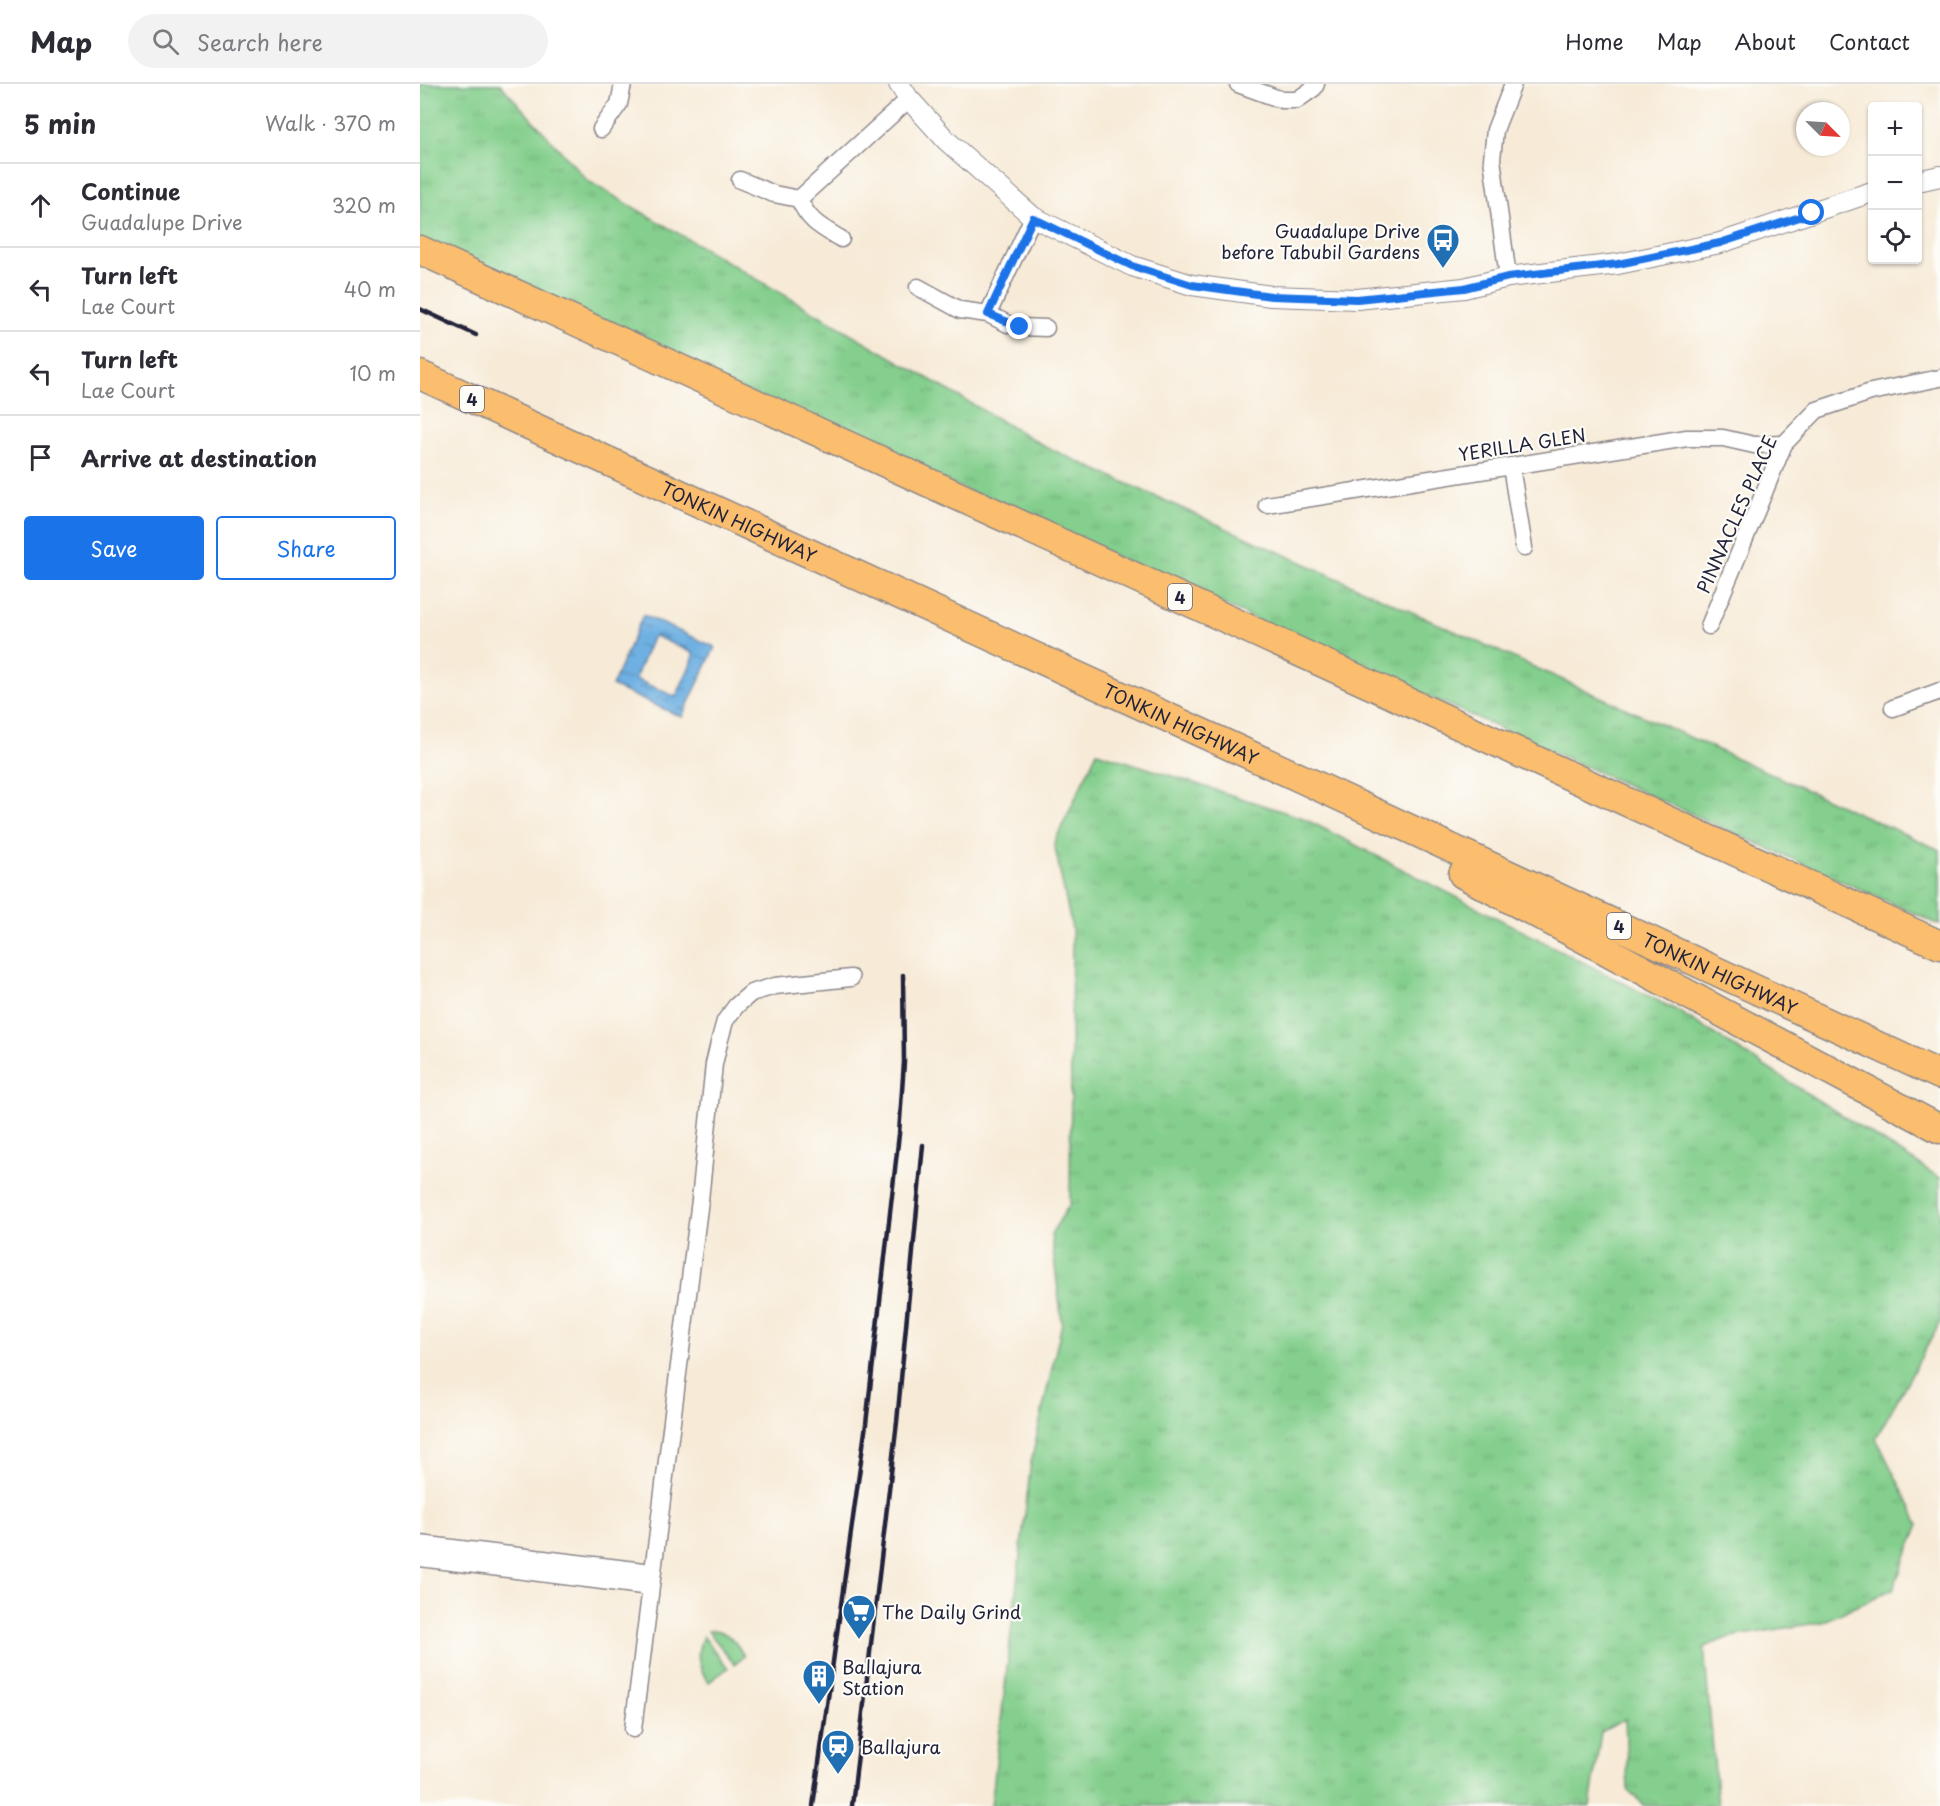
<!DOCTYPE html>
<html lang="en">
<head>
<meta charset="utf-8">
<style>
  body { margin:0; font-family:"Playpen Sans",sans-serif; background:#f2f2f3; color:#2b2b33 }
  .controls { position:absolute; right:18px; top:18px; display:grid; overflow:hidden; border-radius:6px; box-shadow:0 2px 4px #0004 }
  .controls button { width:54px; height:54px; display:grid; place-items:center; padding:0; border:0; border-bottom:2px solid #e1e1e2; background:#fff; color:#2b2b33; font:30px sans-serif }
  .compass { position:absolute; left:1376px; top:18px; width:54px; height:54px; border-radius:50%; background:#fff; box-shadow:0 2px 4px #0004; rotate:114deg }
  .stop { position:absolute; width:18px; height:18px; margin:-14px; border:4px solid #1a73e8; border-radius:50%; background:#fff }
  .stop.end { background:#1a73e8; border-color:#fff; box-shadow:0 2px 6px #0008 }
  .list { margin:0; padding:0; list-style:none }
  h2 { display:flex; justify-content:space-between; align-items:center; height:78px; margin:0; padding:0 24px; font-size:26px }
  h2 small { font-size:20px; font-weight:400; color:#7c7c81 }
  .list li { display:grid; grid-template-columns:39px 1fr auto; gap:18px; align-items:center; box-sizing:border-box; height:84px; padding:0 24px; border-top:2px solid #e1e1e2 }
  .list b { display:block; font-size:22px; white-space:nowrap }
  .list p { margin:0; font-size:20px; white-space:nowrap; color:#7c7c81 }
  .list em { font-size:20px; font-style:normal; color:#7c7c81 }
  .actions { display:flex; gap:12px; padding:18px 24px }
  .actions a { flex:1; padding:14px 0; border:2px solid #1a73e8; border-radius:6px; text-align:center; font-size:21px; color:#1a73e8 }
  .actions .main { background:#1a73e8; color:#fff }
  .icon { flex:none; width:33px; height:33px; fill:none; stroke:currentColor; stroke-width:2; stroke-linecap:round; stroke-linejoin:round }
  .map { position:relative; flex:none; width:1520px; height:1722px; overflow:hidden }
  header { display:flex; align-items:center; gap:36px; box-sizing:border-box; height:84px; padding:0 30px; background:#fff; border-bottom:2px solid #e1e1e2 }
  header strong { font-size:28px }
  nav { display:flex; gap:33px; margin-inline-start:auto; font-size:21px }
  .search { width:420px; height:54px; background:#f2f2f3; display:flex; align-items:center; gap:15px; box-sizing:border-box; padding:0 21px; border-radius:33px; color:#7c7c81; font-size:22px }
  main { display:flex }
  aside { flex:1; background:#fff }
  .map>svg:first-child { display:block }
  .grass { fill:url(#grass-tufts); stroke:#537864; stroke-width:1.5 }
  .water { fill:url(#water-ripples); stroke:#48698e; stroke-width:1.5; fill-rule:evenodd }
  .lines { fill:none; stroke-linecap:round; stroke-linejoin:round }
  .minor-casing { stroke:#8c868a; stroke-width:19 }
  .tertiary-casing { stroke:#8c868a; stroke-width:22 }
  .motorway-casing { stroke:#8c868a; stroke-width:31 }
  .minor { stroke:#fff; stroke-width:16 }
  .tertiary { stroke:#fff; stroke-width:20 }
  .motorway { stroke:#fabe6e; stroke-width:28 }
  .rail { stroke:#22223b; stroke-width:4.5 }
  .route { stroke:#1a73e8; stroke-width:8 }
  .labels { text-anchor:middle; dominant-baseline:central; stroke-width:4.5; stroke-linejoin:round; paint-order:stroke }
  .shield { fill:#fdfcf7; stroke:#646373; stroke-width:1.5 }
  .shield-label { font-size:16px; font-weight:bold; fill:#22223b }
  .poi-label { font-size:18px; fill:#22223b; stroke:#fdfcf7; text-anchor:start }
  .street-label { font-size:18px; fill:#22223b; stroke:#fdfcf7 }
</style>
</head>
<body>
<header>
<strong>Map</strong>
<div class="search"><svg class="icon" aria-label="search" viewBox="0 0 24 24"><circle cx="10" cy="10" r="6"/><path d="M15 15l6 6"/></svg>Search here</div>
<nav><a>Home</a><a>Map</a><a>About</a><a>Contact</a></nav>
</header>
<main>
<aside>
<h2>5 min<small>Walk · 370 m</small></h2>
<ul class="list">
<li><svg class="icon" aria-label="ahead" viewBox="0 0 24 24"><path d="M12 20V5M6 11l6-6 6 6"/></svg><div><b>Continue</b><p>Guadalupe Drive</p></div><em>320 m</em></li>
<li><svg class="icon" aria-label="left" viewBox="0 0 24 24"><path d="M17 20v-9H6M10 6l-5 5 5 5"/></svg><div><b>Turn left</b><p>Lae Court</p></div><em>40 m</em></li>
<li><svg class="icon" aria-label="left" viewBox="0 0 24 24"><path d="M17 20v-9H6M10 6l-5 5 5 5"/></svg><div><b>Turn left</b><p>Lae Court</p></div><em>10 m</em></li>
<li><svg class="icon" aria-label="arrive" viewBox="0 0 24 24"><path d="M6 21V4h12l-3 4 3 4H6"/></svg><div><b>Arrive at destination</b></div></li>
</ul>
<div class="actions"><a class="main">Save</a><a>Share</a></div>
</aside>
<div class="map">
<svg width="1520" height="1722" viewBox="0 0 1520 1722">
  <defs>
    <pattern id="grass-tufts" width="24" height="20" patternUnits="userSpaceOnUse" patternTransform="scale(1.5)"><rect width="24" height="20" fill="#84cf8d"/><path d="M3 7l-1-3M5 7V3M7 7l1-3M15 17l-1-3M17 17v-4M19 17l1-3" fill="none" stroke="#72b17b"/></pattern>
    <pattern id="water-ripples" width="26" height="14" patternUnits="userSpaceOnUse" patternTransform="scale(1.5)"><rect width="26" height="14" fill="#6eb0e2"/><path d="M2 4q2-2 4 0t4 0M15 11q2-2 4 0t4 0" fill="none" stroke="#5a8fb8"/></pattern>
  </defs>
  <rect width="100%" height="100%" fill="#fdfcf7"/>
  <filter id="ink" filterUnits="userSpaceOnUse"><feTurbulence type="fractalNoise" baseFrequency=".0167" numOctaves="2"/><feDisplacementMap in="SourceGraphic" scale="12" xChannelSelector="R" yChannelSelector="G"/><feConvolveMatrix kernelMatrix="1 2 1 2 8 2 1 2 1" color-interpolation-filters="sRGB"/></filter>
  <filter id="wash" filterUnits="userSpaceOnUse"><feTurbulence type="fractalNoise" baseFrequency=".008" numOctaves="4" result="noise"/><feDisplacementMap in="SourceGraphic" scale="24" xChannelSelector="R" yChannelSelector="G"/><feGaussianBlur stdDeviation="1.35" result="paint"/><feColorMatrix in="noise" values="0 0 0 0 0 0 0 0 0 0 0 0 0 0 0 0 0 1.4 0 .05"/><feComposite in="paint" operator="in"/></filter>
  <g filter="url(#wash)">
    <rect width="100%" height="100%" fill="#f7ebd8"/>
    <!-- grass -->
    <g class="grass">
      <path d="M0 0H80L168 97 626 363 1520 766V841L0 162Z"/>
      <path d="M677 668 883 734 1258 927 1520 1094V1239L1456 1354 1499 1440 1473 1505 1402 1538 1310 1553 1284 1563 1298 1722H1225L1208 1706 1205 1635 1181 1648 1170 1722H571L611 1378 642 1239 631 1150 650 1120 652 845 634 759Z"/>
      <path d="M294 1546C310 1549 316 1558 324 1572L314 1580 288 1547Z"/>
      <path d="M283 1552 308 1584 289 1598C277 1584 275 1569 283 1552Z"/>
    </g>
    <!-- water -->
    <path class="water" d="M223 531 295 563 262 633 192 602ZM235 552 273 569V575L256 613 215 595 232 554Z"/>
  </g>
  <g filter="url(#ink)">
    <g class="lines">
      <defs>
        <g id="minor">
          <path d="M818 0 862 16H877L894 4 896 0"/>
          <path d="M181 45 199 20 203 0"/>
          <path d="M320 96 354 110 379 115C389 138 401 143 421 155"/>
          <path d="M379 115 489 15"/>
          <path d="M1088 193 1072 75 1075 46 1093 0"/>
          <path d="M498 203 540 226 568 230 588 240 600 243 626 244"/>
          <path d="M568 230 613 133"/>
          <path d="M1091 382 1104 464"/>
          <path d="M847 421 1267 354H1303L1334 361 1364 360"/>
          <path d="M1289 542 1364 360 1397 326 1451 308 1520 294"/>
          <path d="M1473 624 1520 607"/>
          <path d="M0 1460 232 1488"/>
          <path d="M0 1474 230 1503"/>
          <path d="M213 1645 280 1116 294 980 300 955 305 937 316 922 331 909 355 902 431 894"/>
        </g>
        <g id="tertiary">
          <path d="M479 0 489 15 527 57 613 133 712 182 772 201 851 212 937 215 1044 204 1088 193 1198 180 1300 159 1452 108"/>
          <path d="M1498 97 1520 92"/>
        </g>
        <g id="motorway">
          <path d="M0 166 1520 861"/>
          <path id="s1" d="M0 291 878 693 1520 991"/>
          <path d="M1043 790 1520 1045"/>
        </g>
      </defs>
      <!-- minor casing -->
      <use href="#minor" class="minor-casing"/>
      <!-- tertiary casing -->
      <use href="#tertiary" class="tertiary-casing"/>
      <!-- motorway casing -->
      <use href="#motorway" class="motorway-casing"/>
      <!-- minor -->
      <use href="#minor" class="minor"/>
      <!-- tertiary -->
      <use href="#tertiary" class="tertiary"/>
      <!-- motorway -->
      <use href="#motorway" class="motorway"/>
      <!-- rail -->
      <g class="rail">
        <path d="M0 225 56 251"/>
        <path d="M393 1722 446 1340 479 1050 484 978 483 891"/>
        <path d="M432 1722 477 1338 503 1061"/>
      </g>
    </g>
  </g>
  <g class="lines" filter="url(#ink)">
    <!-- route -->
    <path class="route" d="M600 243 568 230 613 134 712 182 772 201 851 212 937 215 1044 204 1088 193 1198 180 1300 159 1392 129"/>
  </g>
  <!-- icons -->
  <defs>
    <symbol id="bus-pin" viewBox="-11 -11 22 30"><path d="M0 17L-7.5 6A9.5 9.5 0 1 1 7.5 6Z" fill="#1f6fb2" stroke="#fdfcf7"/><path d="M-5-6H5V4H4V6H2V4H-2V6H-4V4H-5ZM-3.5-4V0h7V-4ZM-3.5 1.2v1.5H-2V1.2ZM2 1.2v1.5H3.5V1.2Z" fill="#fff"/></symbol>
    <symbol id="supermarket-pin" viewBox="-11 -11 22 30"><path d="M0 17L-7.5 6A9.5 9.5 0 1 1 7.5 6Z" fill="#1f6fb2" stroke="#fdfcf7"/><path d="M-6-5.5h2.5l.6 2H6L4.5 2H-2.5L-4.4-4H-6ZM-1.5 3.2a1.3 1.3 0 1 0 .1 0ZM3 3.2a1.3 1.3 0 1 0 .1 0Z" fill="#fff"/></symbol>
    <symbol id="building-pin" viewBox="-11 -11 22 30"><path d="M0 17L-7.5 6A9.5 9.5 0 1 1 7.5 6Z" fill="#1f6fb2" stroke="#fdfcf7"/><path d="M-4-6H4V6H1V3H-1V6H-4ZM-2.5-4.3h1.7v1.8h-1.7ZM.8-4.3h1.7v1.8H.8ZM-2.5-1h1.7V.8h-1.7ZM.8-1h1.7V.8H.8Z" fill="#fff"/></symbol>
    <symbol id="station-pin" viewBox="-11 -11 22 30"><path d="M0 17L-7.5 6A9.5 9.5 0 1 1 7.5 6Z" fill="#1f6fb2" stroke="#fdfcf7"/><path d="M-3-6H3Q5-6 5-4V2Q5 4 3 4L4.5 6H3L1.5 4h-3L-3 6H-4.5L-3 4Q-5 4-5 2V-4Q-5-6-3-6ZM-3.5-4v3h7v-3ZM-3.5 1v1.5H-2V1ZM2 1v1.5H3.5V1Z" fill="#fff"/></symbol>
  </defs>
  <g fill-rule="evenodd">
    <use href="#bus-pin" x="1004" y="137" width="38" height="52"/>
    <use href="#supermarket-pin" x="420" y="1508" width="38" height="52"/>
    <use href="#building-pin" x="380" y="1573" width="38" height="52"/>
    <use href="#station-pin" x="399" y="1643" width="38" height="52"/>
  </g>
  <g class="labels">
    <!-- shield labels -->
    <g class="shield">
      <rect x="40" y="302" width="24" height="26" rx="4.5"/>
      <rect x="748" y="500" width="24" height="26" rx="4.5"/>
      <rect x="1187" y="829" width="24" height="26" rx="4.5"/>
    </g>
    <g class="shield-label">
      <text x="52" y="315">4</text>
      <text x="760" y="513">4</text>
      <text x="1199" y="842">4</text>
    </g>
    <!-- poi labels -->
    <g class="poi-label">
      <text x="1000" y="146" text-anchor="end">Guadalupe Drive<tspan x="1000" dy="21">before Tabubil Gardens</tspan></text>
      <text x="462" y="1527">The Daily Grind</text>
      <text x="422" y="1582">Ballajura<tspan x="422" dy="21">Station</tspan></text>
      <text x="441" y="1662">Ballajura</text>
    </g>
    <!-- street labels -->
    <g class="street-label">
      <text transform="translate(1102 360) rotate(-9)">YERILLA GLEN</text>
      <text transform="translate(1316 430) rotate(-66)">PINNACLES PLACE</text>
      <text stroke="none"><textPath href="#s1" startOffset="351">TONKIN HIGHWAY</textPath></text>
      <text stroke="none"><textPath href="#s1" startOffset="837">TONKIN HIGHWAY</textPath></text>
      <text stroke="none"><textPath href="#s1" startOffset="1431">TONKIN HIGHWAY</textPath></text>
    </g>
  </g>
</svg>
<div class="controls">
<button>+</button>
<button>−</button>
<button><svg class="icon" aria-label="locate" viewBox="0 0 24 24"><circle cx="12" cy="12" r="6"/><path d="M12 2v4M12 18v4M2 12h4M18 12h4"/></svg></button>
</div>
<svg class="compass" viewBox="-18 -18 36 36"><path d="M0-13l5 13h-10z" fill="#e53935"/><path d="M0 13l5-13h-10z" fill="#7c7c81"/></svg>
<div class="stop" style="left:1392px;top:129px"></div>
<div class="stop end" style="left:600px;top:243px"></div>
</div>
</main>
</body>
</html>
